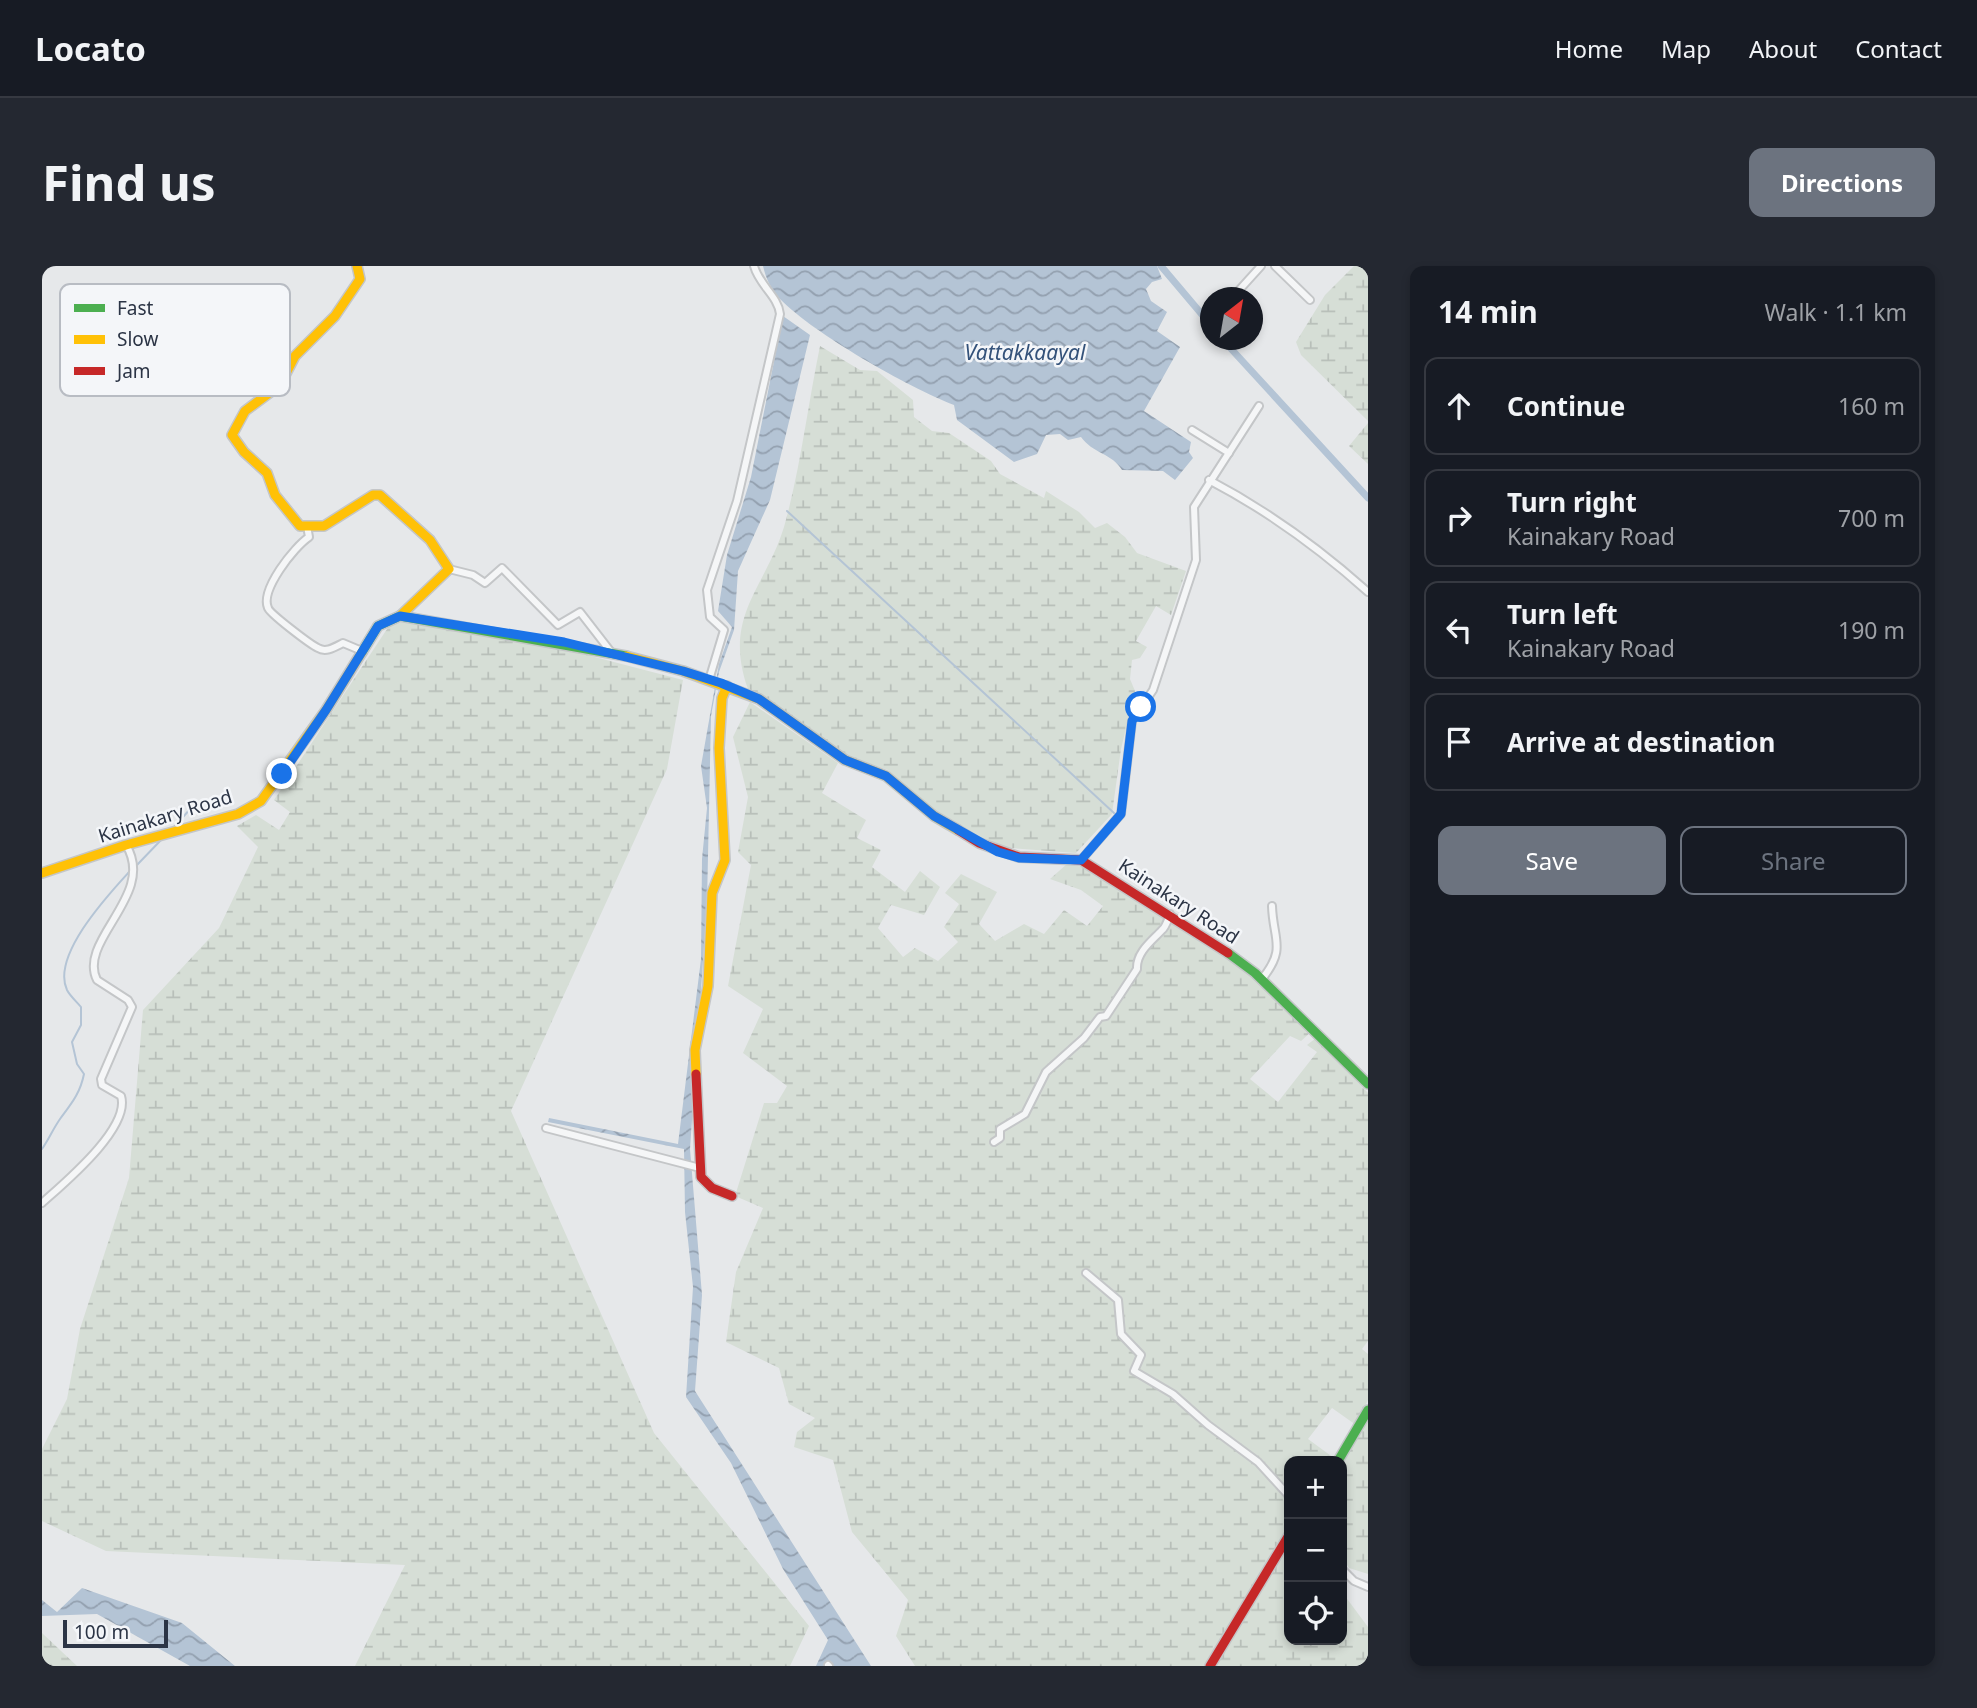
<!DOCTYPE html>
<html lang="en">
<head>
<meta charset="utf-8">
<style>
  body { margin:0; font-family:"Noto Sans",sans-serif; background:#242831; color:#f1f3f6 }
  .controls { position:absolute; right:21px; bottom:21px; display:grid; overflow:hidden; border-radius:14px; box-shadow:0 4px 10px #0003 }
  .controls button { width:63px; height:63px; display:grid; place-items:center; padding:0; border:0; border-bottom:2px solid #363941; background:#171b24; color:#f1f3f6; font:35px sans-serif }
  .compass { position:absolute; left:1158px; top:21px; width:63px; height:63px; border-radius:50%; background:#171b24; box-shadow:0 4px 10px #0003; rotate:31deg }
  .scale { position:absolute; left:21px; bottom:18px; width:105px; box-sizing:border-box; padding-left:7px; border:4px solid #2b3445; border-top:0; font-size:19px; line-height:24px; white-space:nowrap; color:#2b3445; -webkit-text-stroke:5px #f4f6f9; paint-order:stroke }
  .stop { position:absolute; width:21px; height:21px; margin:-16px; border:5px solid #1a73e8; border-radius:50%; background:#fff }
  .stop.end { background:#1a73e8; border-color:#fff; box-shadow:0 2px 7px #0008 }
  .list { margin:0; padding:0; list-style:none }
  h2 { display:flex; justify-content:space-between; align-items:center; height:91px; margin:0; padding:0 28px; font-size:30px }
  h2 small { font-size:23px; font-weight:400; color:#9ea1a6 }
  .list li { display:grid; grid-template-columns:46px 1fr auto; gap:21px; align-items:center; box-sizing:border-box; height:98px; margin:0 14px 14px; padding:0 14px; border:2px solid #363941; border-radius:14px }
  .list b { display:block; font-size:26px; white-space:nowrap }
  .list p { margin:0; font-size:23px; white-space:nowrap; color:#9ea1a6 }
  .list em { font-size:23px; font-style:normal; color:#9ea1a6 }
  .actions { display:flex; gap:14px; padding:21px 28px }
  .actions a { flex:1; padding:16px 0; border:2px solid #6c737f; border-radius:14px; text-align:center; font-size:24px; color:#6c737f }
  .actions .main { background:#6c737f; color:#fff }
  .icon { flex:none; width:38px; height:38px; fill:none; stroke:currentColor; stroke-width:2; stroke-linecap:round; stroke-linejoin:round }
  .map { position:relative; flex:none; width:1326px; height:1400px; overflow:hidden; border-radius:14px }
  header { display:flex; align-items:center; gap:42px; box-sizing:border-box; height:98px; padding:0 35px; background:#171b24; border-bottom:2px solid #363941 }
  header strong { font-size:33px }
  nav { display:flex; gap:38px; margin-inline-start:auto; font-size:24px }
  .intro { display:flex; align-items:center; justify-content:space-between; box-sizing:border-box; height:168px; padding:0 42px }
  h1 { margin:0; font-size:49px }
  .button { padding:18px 32px; border-radius:14px; background:#6c737f; color:#fff; font-size:24px; font-weight:700 }
  main { display:flex; gap:42px; padding:0 42px }
  aside { flex:1; background:#171b24; border-radius:14px; box-shadow:0 4px 10px #0003 }
  .map>svg:first-child { display:block }
  .wetland { fill:url(#wetland-marsh) }
  .water { fill:url(#water-waves) }
  .lines { fill:none; stroke-linecap:round; stroke-linejoin:round }
  .stream { stroke:#b4c4d5; stroke-width:2 }
  .canal { stroke:#b4c4d5; stroke-width:7 }
  .street-casing { stroke:#c4c6c8; stroke-width:10 }
  .fast-casing { stroke:#c4c6c8; stroke-width:12 }
  .slow-casing { stroke:#c4c6c8; stroke-width:12 }
  .jam-casing { stroke:#c4c6c8; stroke-width:12 }
  .street { stroke:#f5f6f7; stroke-width:6 }
  .fast { stroke:#4caf50; stroke-width:9 }
  .slow { stroke:#ffc107; stroke-width:9 }
  .jam { stroke:#c62828; stroke-width:9 }
  .route { stroke:#1a73e8; stroke-width:9 }
  .labels { text-anchor:middle; dominant-baseline:central; stroke-width:5; stroke-linejoin:round; paint-order:stroke }
  .street-label { font-size:19px; fill:#2b3445; stroke:#f4f6f9 }
  .water-label { font-size:21px; font-style:italic; fill:#34527a; stroke:#f4f6f9 }
  .key { fill:#f4f6f9; stroke:#b8bcc3; stroke-width:2 }
  .key-label { font-size:19px; fill:#2b3445 }
</style>
</head>
<body>
<header>
<strong>Locato</strong>
<nav><a>Home</a><a>Map</a><a>About</a><a>Contact</a></nav>
</header>
<div class="intro"><h1>Find us</h1><a class="button">Directions</a></div>
<main>
<div class="map">
<svg width="1326" height="1400" viewBox="0 0 1326 1400">
  <defs>
    <pattern id="wetland-marsh" width="20" height="14" patternUnits="userSpaceOnUse" patternTransform="scale(1.75)"><rect width="20" height="14" fill="#d6ded6"/><path d="M1 5h8M5 5V1M11 12h8M15 12V8" fill="none" stroke="#b8bfb9"/></pattern>
    <pattern id="water-waves" width="16" height="10" patternUnits="userSpaceOnUse" patternTransform="scale(1.75)"><rect width="16" height="10" fill="#b4c4d5"/><path d="M0 5q4-4 8 0t8 0" fill="none" stroke="#93a0af"/></pattern>
  </defs>
  <rect width="100%" height="100%" fill="#e6e8ea"/>
  <!-- wetland -->
  <g class="wetland">
    <path d="M1312 0H1326V155L1259 89 1254 76 1283 29Z"/>
    <path d="M778 80 818 104 835 105 871 134 872 151 890 165 907 167 949 195 958 208 1002 232 1004 225 1037 246 1053 262 1065 257 1083 271 1095 287 1144 305 1129 349 1114 340 1094 375 1105 381 1098 392 1090 394 1088 413 1093 425 1079 483 1070 548 1034 587 955 581 886 540 846 504 803 490 706 423C680 350 723 323 742 261 758 205 766 138 778 80Z"/>
    <path d="M1326 157V198L1307 180Z"/>
    <path d="M363 355 518 382 641 414 625 503 469 845 612 1167 767 1360 748 1400H313L363 1299 64 1285 0 1255V1183L25 1133 38 1063 87 912 101 744 177 662 216 581 195 560 214 549 237 564 248 546 232 534 347 360Z"/>
    <path d="M708 436 796 497 780 527 824 554 815 572 839 584 830 601 863 626 878 605 898 621 882 649 849 639 836 662 861 691 873 682 896 695 916 676 902 661 917 638 903 627 919 608 955 626 937 658 953 675 982 658 1002 668 1022 644 1045 660 1061 640 1039 624 1008 613 1026 597 1043 602 1203 704 1269 766 1259 775 1248 770 1208 813 1236 836 1275 786 1265 779 1274 772 1326 827V1075L1320 1083 1326 1088V1134L1314 1159 1290 1142 1266 1173 1292 1192 1290 1195H1247V1264L1163 1400H873L854 1370 866 1334 810 1266 791 1194 752 1181 755 1166 773 1152 747 1138 737 1102 684 1076 694 1006 721 942 693 930 722 837H735L745 820 701 787 721 743 686 720 709 599 696 586 706 531 691 471Z"/>
    <path d="M1326 1152V1308L1307 1302 1300 1291V1197Z"/>
    <path d="M1247 1280V1374H1300V1326L1326 1361V1400H1172Z"/>
    <path d="M0 1367 35 1400H0Z"/>
  </g>
  <!-- water -->
  <g class="water">
    <path d="M721 0H1115L1120 13 1110 16 1104 23 1109 35 1125 46 1115 65 1138 81 1102 145 1149 176 1147 186 1151 192 1133 214 1121 205 1080 204C1071 188 1050 187 1039 171L1026 174 1018 168 1004 169 995 188 972 196 915 154 912 139C866 121 772 68 738 33 729 23 724 13 721 0Z"/>
    <path d="M741 50 768 69 728 234 696 305 692 364 677 406 669 450 665 637 648 883 660 1029 653 1125 829 1400H774L786 1374 741 1303 689 1197 644 1131 651 1021 643 946 642 883 506 856 507 852 636 878 659 693 660 593 665 542 659 500 677 398 690 361 676 345 685 289 709 211Z"/>
    <path d="M40 1322 140 1357 193 1400H148L55 1348 0 1350V1334L15 1346Z"/>
  </g>
  <g class="lines">
    <!-- stream -->
    <g class="stream">
      <path d="M745 245 1072 547"/>
      <path d="M131 562 150 541"/>
      <path d="M94 600 119 574"/>
      <path d="M0 883C7 873 11 863 18 853 29 838 38 828 42 808L35 798 30 776 39 759V741C35 736 28 730 25 724 9 690 66 629 87 606"/>
    </g>
    <!-- canal -->
    <g class="canal">
      <path d="M1119 0 1168 58"/>
      <path d="M1181 74 1326 232"/>
    </g>
    <defs>
      <g id="street">
        <path d="M1233 0 1268 34"/>
        <path d="M1190 32 1219 0"/>
        <path d="M1150 164 1187 187"/>
        <path d="M1167 214C1226 245 1277 282 1326 326"/>
        <path d="M265 260 267 271C252 281 218 324 226 342 227 347 269 379 276 382 284 387 293 381 301 377L320 385"/>
        <path d="M407 303 431 309 443 317 460 302 516 359 538 346 569 386"/>
        <path d="M667 414 682 364 668 351 665 324 695 235 738 48C736 30 717 19 712 0"/>
        <path d="M1039 594 1079 548 1090 455 1111 424 1154 294 1152 241 1217 140"/>
        <path d="M1220 713C1245 682 1231 674 1230 640"/>
        <path d="M504 862 658 902"/>
        <path d="M952 876 958 872V863L983 848 1004 806 1042 772 1058 751 1064 750 1095 703C1094 686 1111 674 1120 664 1124 661 1126 653 1128 648"/>
        <path d="M0 937C21 918 89 862 79 830L60 819 59 813 90 741 86 734 55 714C35 674 115 629 84 579"/>
        <path d="M1044 1007 1076 1034 1079 1068 1099 1089 1092 1105 1131 1128 1166 1159 1216 1196 1247 1230"/>
        <path d="M1300 1303 1312 1315 1326 1321"/>
        <path d="M786 1399 787 1400"/>
      </g>
      <g id="fast">
        <path d="M320 386 336 360 358 350 584 390"/>
        <path d="M1186 687 1213 707 1326 818"/>
        <path d="M1296 1195 1326 1144"/>
      </g>
      <g id="slow">
        <path d="M315 0 318 13 293 50 253 90 238 119 203 145 190 169 202 186 225 207 233 229 258 260H282L331 229H338L388 274 407 303 358 350"/>
        <path d="M584 390 641 405 717 433 803 494 844 510 892 550 916 564"/>
        <path d="M0 607 84 579 196 548 219 535 284 444 320 386"/>
        <path d="M654 808 653 784 666 720 670 627 683 594 677 482 680 432 685 420"/>
      </g>
      <g id="jam">
        <path d="M916 564 937 577 977 591 1039 594 1186 687"/>
        <path d="M654 808 659 911 670 922 690 930"/>
        <path d="M1168 1400 1247 1269"/>
      </g>
    </defs>
    <!-- street casing -->
    <use href="#street" class="street-casing"/>
    <!-- fast casing -->
    <use href="#fast" class="fast-casing"/>
    <!-- slow casing -->
    <use href="#slow" class="slow-casing"/>
    <!-- jam casing -->
    <use href="#jam" class="jam-casing"/>
    <!-- street -->
    <use href="#street" class="street"/>
    <!-- fast -->
    <use href="#fast" class="fast"/>
    <!-- slow -->
    <use href="#slow" class="slow"/>
    <!-- jam -->
    <use href="#jam" class="jam"/>
  </g>
  <g class="lines">
    <!-- route -->
    <path class="route" d="M240 508 284 444 336 360 358 350 522 376 641 405 679 417 717 433 803 494 844 510 892 550 956 586 977 592 1039 594 1079 548 1090 455 1099 441"/>
  </g>
  <g class="labels">
    <!-- street labels -->
    <g class="street-label">
      <text transform="translate(123 550) rotate(-17)">Kainakary Road</text>
      <text transform="translate(1137 635) rotate(33)">Kainakary Road</text>
    </g>
    <!-- water labels -->
    <g class="water-label">
      <text x="983" y="86">Vattakkaayal</text>
    </g>
  </g>
  <!-- legend -->
  <rect x="18" y="18" width="230" height="112" rx="10" class="key"/>
  <rect x="32" y="38" width="31" height="8" fill="#4caf50"/>
  <rect x="32" y="69" width="31" height="9" fill="#ffc107"/>
  <rect x="32" y="101" width="31" height="8" fill="#c62828"/>
  <g class="key-label">
    <text x="75" y="49">Fast</text>
    <text x="75" y="80">Slow</text>
    <text x="75" y="112">Jam</text>
  </g>
</svg>
<div class="controls">
<button>+</button>
<button>−</button>
<button><svg class="icon" aria-label="locate" viewBox="0 0 24 24"><circle cx="12" cy="12" r="6"/><path d="M12 2v4M12 18v4M2 12h4M18 12h4"/></svg></button>
</div>
<svg class="compass" viewBox="-18 -18 36 36"><path d="M0-13l5 13h-10z" fill="#e53935"/><path d="M0 13l5-13h-10z" fill="#9ea1a6"/></svg>
<div class="scale">100 m</div>
<div class="stop" style="left:1099px;top:441px"></div>
<div class="stop end" style="left:240px;top:508px"></div>
</div>
<aside>
<h2>14 min<small>Walk · 1.1 km</small></h2>
<ul class="list">
<li><svg class="icon" aria-label="ahead" viewBox="0 0 24 24"><path d="M12 20V5M6 11l6-6 6 6"/></svg><div><b>Continue</b></div><em>160 m</em></li>
<li><svg class="icon" aria-label="right" viewBox="0 0 24 24"><path d="M7 20v-9h11M14 6l5 5-5 5"/></svg><div><b>Turn right</b><p>Kainakary Road</p></div><em>700 m</em></li>
<li><svg class="icon" aria-label="left" viewBox="0 0 24 24"><path d="M17 20v-9H6M10 6l-5 5 5 5"/></svg><div><b>Turn left</b><p>Kainakary Road</p></div><em>190 m</em></li>
<li><svg class="icon" aria-label="arrive" viewBox="0 0 24 24"><path d="M6 21V4h12l-3 4 3 4H6"/></svg><div><b>Arrive at destination</b></div></li>
</ul>
<div class="actions"><a class="main">Save</a><a>Share</a></div>
</aside>
</main>
</body>
</html>
